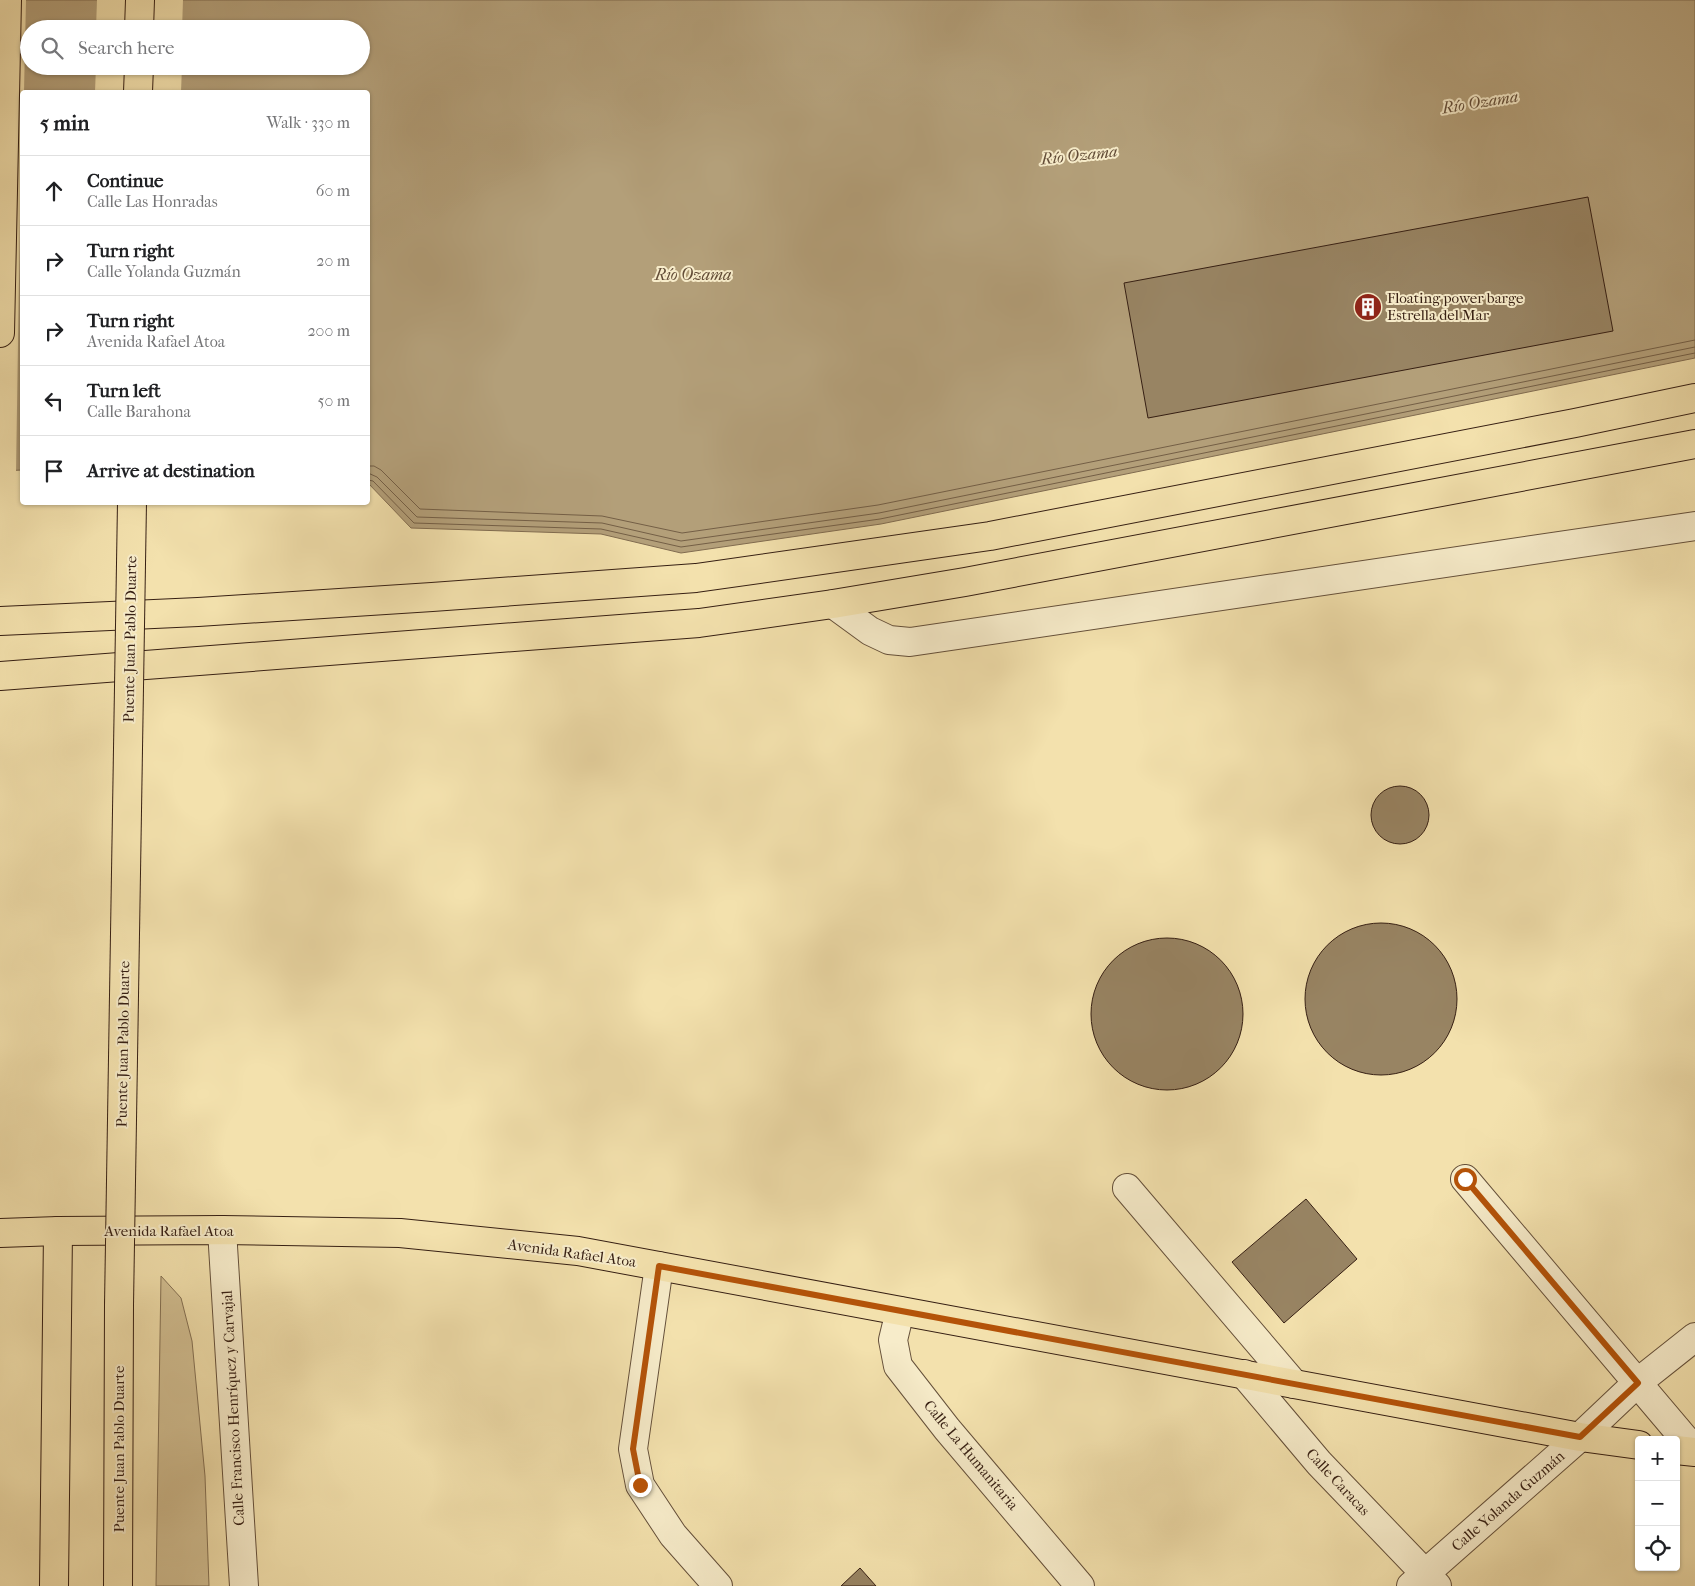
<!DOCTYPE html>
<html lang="en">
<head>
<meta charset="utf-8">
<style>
  body { margin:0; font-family:"IM FELL French Canon",serif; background:#f6f6f6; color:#202124 }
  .controls { position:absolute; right:15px; bottom:15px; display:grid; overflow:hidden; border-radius:5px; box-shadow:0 1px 4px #0004 }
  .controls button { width:45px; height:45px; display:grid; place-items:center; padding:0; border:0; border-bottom:1px solid #e0e0e0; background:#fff; color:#202124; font:25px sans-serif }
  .stop { position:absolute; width:15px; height:15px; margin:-11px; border:4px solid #b45309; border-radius:50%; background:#fff }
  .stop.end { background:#b45309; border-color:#fff; box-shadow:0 1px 5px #0008 }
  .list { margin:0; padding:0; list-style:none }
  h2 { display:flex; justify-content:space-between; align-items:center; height:65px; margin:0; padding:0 20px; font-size:21px }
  h2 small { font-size:16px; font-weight:400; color:#757577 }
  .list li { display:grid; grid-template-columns:32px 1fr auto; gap:15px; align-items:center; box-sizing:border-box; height:70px; padding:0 20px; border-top:1px solid #e0e0e0 }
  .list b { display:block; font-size:19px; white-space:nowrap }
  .list p { margin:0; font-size:16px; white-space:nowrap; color:#757577 }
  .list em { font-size:16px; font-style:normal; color:#757577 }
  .icon { flex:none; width:28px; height:28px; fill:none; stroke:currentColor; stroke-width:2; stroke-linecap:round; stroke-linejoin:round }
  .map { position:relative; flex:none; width:1695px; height:1586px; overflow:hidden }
  .search { position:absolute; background:#fff; box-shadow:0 1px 4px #0004; left:20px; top:20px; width:350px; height:55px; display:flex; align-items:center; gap:12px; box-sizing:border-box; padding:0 18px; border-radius:28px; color:#757577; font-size:19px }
  .panel { position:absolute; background:#fff; box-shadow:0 1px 4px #0004; left:20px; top:90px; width:350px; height:415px; border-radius:5px }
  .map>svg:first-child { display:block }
  .green { fill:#d3c093; stroke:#847053 }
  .water { fill:#b39f79; stroke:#816c50; fill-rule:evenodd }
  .pier { fill:#f3e1ad }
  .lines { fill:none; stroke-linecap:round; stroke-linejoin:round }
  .shore { stroke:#745f46; stroke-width:1 }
  .building { fill:#988463; stroke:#361f13 }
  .minor-casing { stroke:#65503a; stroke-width:30 }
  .major-casing { stroke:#361f13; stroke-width:30 }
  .highway-casing { stroke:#361f13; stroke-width:30 }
  .minor { stroke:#f7ecca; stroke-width:28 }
  .major { stroke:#f3e1ad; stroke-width:28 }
  .highway { stroke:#f3e1ad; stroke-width:28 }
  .highway-bridge-casing { stroke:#361f13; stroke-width:30; stroke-linecap:butt }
  .highway-bridge { stroke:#f3e1ad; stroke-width:28 }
  .route { stroke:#b45309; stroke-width:6 }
  .labels { text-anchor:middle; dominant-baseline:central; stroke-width:4; stroke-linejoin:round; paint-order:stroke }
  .poi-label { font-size:15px; fill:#361f13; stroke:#f7ecca; text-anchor:start }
  .street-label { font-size:15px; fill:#361f13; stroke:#f7ecca }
  .water-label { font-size:16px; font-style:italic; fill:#624c37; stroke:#f7ecca }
</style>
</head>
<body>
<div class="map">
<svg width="1695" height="1586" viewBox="0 0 1695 1586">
  <rect width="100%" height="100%" fill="#f3e1ad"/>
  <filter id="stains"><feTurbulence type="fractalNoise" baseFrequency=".004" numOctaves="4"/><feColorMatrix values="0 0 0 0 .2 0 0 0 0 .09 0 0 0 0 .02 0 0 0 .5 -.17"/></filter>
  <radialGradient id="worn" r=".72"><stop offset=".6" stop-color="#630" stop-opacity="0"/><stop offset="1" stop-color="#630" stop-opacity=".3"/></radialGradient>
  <!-- green -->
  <path class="green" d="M161 1276 181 1298 192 1341 205 1476 209 1586H156Z"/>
  <!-- water -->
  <path class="water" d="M0 0H1695V358L881 524 681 553 601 534 411 528 368 483V92H22V470L0 471ZM29 29H361V66H29Z"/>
  <!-- pier -->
  <g class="pier">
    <path d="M0 0H26L24 92H22L16 472 0 473Z"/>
    <path d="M97 0H183L182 29H96Z"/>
    <path d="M96 66H182L181 92H95Z"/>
  </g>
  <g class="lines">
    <!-- shore -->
    <g class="shore">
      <path d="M368 466H374L381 470 420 509 602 516 682 533 878 505 1695 340"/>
      <path d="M368 473 377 477 417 517 602 523 681 541 879 513 1695 347"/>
      <path d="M368 480 373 481 414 523 601 529 681 547 880 519 1695 353"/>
    </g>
  </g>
  <!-- building -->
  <g class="building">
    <path d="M1588 197 1613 331 1148 418 1124 283Z"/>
    <circle cx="1400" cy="815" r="29"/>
    <circle cx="1381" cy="999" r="76"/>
    <circle cx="1167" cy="1014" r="76"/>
    <path d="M1306 1199 1357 1259 1284 1323 1232 1262Z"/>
    <path d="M860 1568 876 1586H841Z"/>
  </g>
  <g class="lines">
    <defs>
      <g id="minor">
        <path d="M833 604 870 631 889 640 910 642 1695 526"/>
        <path d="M1465 1179 1695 1451"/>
        <path d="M1127 1188 1294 1384"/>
        <path d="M222 1230 244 1586"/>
        <path d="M659 1266 633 1449 640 1485 673 1535 718 1586"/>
        <path d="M900 1311 893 1340 898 1366 947 1429 1080 1586"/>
        <path d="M1244 1374 1319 1463 1437 1586"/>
        <path d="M1411 1586 1580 1437 1637 1383 1695 1337"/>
      </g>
      <g id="major">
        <path d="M0 621 198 612 432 597 696 578 990 536 1575 423 1695 398"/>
        <path d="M0 676 699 623 833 604 965 582 1695 444"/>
        <path d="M0 1233 58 1231 222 1230 400 1233 578 1251 1580 1437 1639 1445"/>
        <path d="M1676 1450 1695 1452"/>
      </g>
      <g id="highway">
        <path d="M139 29 140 0"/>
        <path d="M138 92 139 66"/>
        <path d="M0 333 7 0"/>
        <path d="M54 1586 58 1231"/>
        <path d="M118 1586 119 1305"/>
      </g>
    </defs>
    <!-- minor casing -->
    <use href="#minor" class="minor-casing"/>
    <!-- major casing -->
    <use href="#major" class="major-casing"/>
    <!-- highway casing -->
    <use href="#highway" class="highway-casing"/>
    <!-- minor -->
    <use href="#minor" class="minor"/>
    <!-- major -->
    <use href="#major" class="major"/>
    <!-- highway -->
    <use href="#highway" class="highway"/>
    <defs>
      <path id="highway-bridge" d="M119 1305 132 502"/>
    </defs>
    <!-- highway-bridge casing -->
    <use href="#highway-bridge" class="highway-bridge-casing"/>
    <!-- highway-bridge -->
    <use href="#highway-bridge" class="highway-bridge"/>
  </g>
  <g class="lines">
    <!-- route -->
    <path class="route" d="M640 1485 633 1449 659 1266 1580 1437 1638 1383 1465 1179"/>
  </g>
  <!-- icons -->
  <defs>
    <symbol id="building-disc" viewBox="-11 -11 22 22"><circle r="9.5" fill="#8f2418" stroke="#f7ecca"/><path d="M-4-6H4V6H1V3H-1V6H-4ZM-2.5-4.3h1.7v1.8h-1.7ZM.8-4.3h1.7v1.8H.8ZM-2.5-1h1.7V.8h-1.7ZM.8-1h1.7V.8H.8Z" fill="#fff"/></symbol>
  </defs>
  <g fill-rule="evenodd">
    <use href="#building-disc" x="1352" y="291" width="32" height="32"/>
  </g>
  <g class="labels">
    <!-- poi labels -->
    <g class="poi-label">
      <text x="1387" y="298">Floating power barge<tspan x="1387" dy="17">Estrella del Mar</tspan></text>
    </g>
    <!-- street labels -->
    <g class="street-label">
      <text transform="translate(130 639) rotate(-89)">Puente Juan Pablo Duarte</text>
      <text transform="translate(123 1044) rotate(-89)">Puente Juan Pablo Duarte</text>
      <text x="169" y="1231">Avenida Rafael Atoa</text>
      <text transform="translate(572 1253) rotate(8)">Avenida Rafael Atoa</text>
      <text transform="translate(233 1408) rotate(-93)">Calle Francisco Henríquez y Carvajal</text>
      <text transform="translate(119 1449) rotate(-90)">Puente Juan Pablo Duarte</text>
      <text transform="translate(971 1455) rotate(50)">Calle La Humanitaria</text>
      <text transform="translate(1338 1482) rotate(47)">Calle Caracas</text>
      <text transform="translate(1508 1501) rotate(-41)">Calle Yolanda Guzmán</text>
    </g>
    <!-- water labels -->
    <g class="water-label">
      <text transform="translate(1480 102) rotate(-9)">Río Ozama</text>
      <text transform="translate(1079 155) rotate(-6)">Río Ozama</text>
      <text x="693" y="274">Río Ozama</text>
    </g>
  </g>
  <rect width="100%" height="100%" filter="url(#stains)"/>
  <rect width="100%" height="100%" fill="url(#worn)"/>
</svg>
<div class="controls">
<button>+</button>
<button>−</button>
<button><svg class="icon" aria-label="locate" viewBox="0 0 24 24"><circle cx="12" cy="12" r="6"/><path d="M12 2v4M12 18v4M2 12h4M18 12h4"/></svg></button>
</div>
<div class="stop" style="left:1465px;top:1179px"></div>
<div class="stop end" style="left:640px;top:1485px"></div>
<div class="search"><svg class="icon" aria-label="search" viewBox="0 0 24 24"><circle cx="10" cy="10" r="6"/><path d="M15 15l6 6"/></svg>Search here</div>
<section class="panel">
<h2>5 min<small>Walk · 330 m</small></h2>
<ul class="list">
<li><svg class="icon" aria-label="ahead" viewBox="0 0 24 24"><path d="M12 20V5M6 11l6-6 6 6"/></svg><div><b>Continue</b><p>Calle Las Honradas</p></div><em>60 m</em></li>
<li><svg class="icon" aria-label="right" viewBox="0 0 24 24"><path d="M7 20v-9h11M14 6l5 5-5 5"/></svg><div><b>Turn right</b><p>Calle Yolanda Guzmán</p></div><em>20 m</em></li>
<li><svg class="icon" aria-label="right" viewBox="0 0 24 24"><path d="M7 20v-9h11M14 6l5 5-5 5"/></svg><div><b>Turn right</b><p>Avenida Rafael Atoa</p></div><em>200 m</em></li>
<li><svg class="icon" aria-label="left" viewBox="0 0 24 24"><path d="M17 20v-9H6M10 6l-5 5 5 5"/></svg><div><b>Turn left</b><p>Calle Barahona</p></div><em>50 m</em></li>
<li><svg class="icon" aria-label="arrive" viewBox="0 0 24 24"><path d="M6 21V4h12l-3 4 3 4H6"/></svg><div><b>Arrive at destination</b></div></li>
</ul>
</section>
</div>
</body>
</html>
